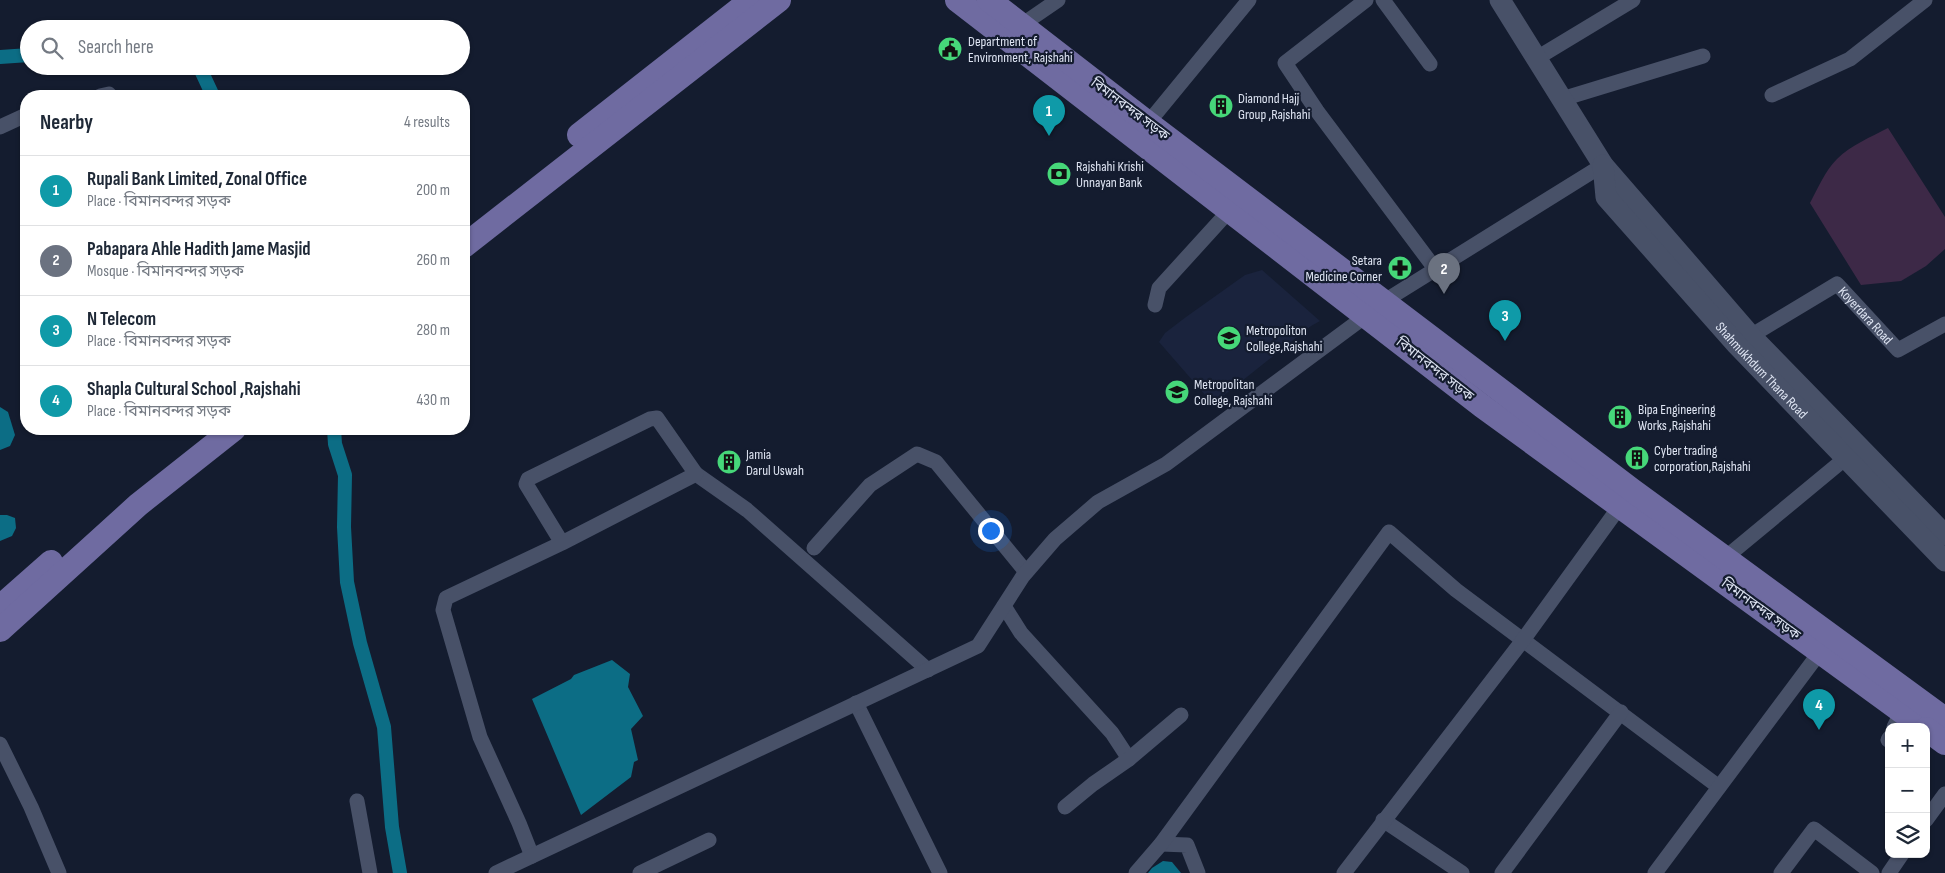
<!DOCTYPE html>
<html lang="en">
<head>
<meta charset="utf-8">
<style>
  body { margin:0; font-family:"Sofia Sans Condensed","Noto Sans Bengali",sans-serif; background:#f6f6f7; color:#1f2937 }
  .controls { position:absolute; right:15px; bottom:15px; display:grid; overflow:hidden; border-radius:10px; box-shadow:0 1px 4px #0004 }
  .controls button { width:45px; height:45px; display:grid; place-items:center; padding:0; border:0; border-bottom:1px solid #e0e1e3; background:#fff; color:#1f2937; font:25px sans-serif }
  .you { position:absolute; left:990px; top:530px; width:18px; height:18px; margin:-12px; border:4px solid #fff; border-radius:50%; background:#1a73e8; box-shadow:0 0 0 8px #1a73e833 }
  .badge { display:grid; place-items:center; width:32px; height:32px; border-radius:50%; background:#db2777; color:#fff; font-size:16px; font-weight:700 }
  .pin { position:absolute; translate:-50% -41px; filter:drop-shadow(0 1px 2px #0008) }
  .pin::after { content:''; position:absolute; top:26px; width:18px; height:15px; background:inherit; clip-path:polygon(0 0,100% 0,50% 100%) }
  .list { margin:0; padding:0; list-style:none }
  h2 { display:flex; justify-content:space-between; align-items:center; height:65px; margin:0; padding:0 20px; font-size:21px }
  h2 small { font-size:16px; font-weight:400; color:#747a83 }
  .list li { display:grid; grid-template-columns:32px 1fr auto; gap:15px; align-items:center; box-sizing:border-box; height:70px; padding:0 20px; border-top:1px solid #e0e1e3 }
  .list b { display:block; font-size:19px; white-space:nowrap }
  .list p { margin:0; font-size:16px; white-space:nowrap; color:#747a83 }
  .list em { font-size:16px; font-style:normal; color:#747a83 }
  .icon { flex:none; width:28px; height:28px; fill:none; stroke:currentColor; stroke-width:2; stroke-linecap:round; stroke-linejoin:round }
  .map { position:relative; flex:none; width:1945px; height:873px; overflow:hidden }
  .search { position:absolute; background:#fff; box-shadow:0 1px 4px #0004; left:20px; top:20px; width:450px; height:55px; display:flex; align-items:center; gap:12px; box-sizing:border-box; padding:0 18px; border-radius:28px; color:#747a83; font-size:19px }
  .panel { position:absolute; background:#fff; box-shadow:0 1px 4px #0004; left:20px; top:90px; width:450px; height:345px; border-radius:20px }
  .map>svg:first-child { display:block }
  .built { fill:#1a233d }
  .green { fill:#3d2947 }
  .water { fill:#0c6d85 }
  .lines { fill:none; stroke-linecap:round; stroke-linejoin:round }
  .canal { stroke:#0c6d85; stroke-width:14 }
  .street { stroke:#485168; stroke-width:15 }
  .secondary { stroke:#485168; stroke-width:21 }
  .primary { stroke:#6f6ba1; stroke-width:24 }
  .labels { text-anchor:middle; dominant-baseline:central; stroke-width:4.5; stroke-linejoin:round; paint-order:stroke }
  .poi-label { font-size:14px; fill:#dee4f2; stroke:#141c2f; text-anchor:start }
  .street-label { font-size:14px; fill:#dee4f2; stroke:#141c2f }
</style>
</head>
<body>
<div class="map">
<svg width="1945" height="873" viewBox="0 0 1945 873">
  <rect width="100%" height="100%" fill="#141c2f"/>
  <!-- built -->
  <path class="built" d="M1262 270 1320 321 1311 326 1213 404 1159 342 1165 333 1186 317 1245 275Z"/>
  <!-- green -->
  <path class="green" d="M1888 128 1945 217V249L1926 266 1901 281 1861 285 1810 203C1818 188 1825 171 1837 159 1851 145 1871 137 1888 128Z"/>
  <!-- water -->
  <g class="water">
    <path d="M0 407 8 412 15 435 10 446 0 450Z"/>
    <path d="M0 515H7L15 518 16 528 12 536 0 541Z"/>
    <path d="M612 660 630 674 628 687 643 716 631 729 638 760 634 762 631 777 581 815 532 699 571 679 574 675Z"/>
    <path d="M1163 861 1172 862 1181 873H1148L1152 868Z"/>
  </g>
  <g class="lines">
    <!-- canal -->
    <g class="canal">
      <path d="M0 57 29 55"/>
      <path d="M199 66 213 96"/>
      <path d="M334 429 335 444 345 475 344 527 347 582 360 643 384 727 392 827 400 873"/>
    </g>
    <!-- street -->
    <g class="street">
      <path d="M1366 0 1285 63 1317 111 1436 270"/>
      <path d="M1383 0 1430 64"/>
      <path d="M1020 26 1058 0"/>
      <path d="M1537 58 1633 0"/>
      <path d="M1772 95 1850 59 1925 0"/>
      <path d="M100 96 109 94"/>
      <path d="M1562 99 1703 56"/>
      <path d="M1148 123 1249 0"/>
      <path d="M0 127 26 115"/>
      <path d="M1383 302 1603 165"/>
      <path d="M1155 305 1159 288 1229 211"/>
      <path id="s1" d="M1744 340 1837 284 1898 350 1945 324"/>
      <path d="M696 474 747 510 928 670"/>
      <path d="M814 548 870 485 917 454 936 462 1026 572"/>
      <path d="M1725 558 1853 452"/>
      <path d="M1004 606 1021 633 1112 733 1129 759"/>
      <path d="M856 703 940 873"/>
      <path d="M1894 727 1902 711"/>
      <path d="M1888 740 1889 738"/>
      <path d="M0 744 31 807 59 873"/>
      <path d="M357 801 370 873"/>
      <path d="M1065 807 1093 784 1129 759 1181 715"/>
      <path d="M1383 820 1462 873"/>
      <path d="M1926 820 1945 794"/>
      <path d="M1161 844 1187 845 1198 873"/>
      <path d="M532 856 519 823 480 737 443 610 446 598 562 543 696 474 657 418 650 419 528 479 526 484 562 543"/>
      <path d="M496 873 978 646 1023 576 1055 539 1098 502 1166 464 1367 315"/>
      <path d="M640 873 709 840"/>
      <path d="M1136 873 1161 844 1389 532 1456 590 1719 787"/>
      <path d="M1344 873 1523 640 1620 506"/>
      <path d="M1502 873 1621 712"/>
      <path d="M1655 873 1820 652"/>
      <path d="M1781 873 1814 829 1872 873"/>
      <path d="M1889 873 1902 854"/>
    </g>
    <!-- secondary -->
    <g class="secondary">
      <path d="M1500 0 1603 165 1751 336 1945 535"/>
      <path id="s2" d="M1603 165 1606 197 1737 345 1945 561"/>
    </g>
    <!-- primary -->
    <g class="primary">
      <path d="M957 0 1482 406 1923 727"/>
      <path d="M989 0 1148 123 1632 490 1945 719"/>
      <path d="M579 135 751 0"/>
      <path d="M464 246 779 0"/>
      <path d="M0 607 51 562"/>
      <path d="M0 630 138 505 234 429"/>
      <path d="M1926 729 1945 743"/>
    </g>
  </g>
  <!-- icons -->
  <defs>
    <symbol id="civic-disc" viewBox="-11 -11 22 22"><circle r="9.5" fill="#46d779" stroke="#141c2f"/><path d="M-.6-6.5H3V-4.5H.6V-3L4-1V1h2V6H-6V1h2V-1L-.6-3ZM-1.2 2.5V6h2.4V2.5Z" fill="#111"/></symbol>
    <symbol id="building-disc" viewBox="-11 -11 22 22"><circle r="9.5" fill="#46d779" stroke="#141c2f"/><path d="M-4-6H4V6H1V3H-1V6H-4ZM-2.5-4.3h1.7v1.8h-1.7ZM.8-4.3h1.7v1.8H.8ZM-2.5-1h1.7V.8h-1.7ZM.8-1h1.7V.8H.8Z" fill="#111"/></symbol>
    <symbol id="bank-disc" viewBox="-11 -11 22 22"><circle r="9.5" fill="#46d779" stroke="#141c2f"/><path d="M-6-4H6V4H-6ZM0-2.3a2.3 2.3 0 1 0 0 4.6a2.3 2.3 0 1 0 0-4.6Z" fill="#111"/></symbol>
    <symbol id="pharmacy-disc" viewBox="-11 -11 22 22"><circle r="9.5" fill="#46d779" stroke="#141c2f"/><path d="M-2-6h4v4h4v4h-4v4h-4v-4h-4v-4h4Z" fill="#111"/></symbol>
    <symbol id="university-disc" viewBox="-11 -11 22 22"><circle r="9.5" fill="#46d779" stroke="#141c2f"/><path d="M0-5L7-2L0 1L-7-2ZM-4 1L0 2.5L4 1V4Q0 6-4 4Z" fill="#111"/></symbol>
  </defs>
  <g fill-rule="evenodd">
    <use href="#civic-disc" x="936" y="35" width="28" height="28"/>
    <use href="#building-disc" x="1207" y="92" width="28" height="28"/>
    <use href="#bank-disc" x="1045" y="160" width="28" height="28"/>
    <use href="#pharmacy-disc" x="1386" y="254" width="28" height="28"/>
    <use href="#university-disc" x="1215" y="324" width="28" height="28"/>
    <use href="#university-disc" x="1163" y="378" width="28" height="28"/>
    <use href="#building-disc" x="1606" y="403" width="28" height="28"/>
    <use href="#building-disc" x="1623" y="444" width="28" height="28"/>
    <use href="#building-disc" x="715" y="448" width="28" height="28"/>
  </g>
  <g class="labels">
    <!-- poi labels -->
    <g class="poi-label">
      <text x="968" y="41">Department of<tspan x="968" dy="16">Environment, Rajshahi</tspan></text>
      <text x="1238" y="98">Diamond Hajj<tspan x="1238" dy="16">Group ,Rajshahi</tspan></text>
      <text x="1076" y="166">Rajshahi Krishi<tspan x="1076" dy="16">Unnayan Bank</tspan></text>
      <text x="1382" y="260" text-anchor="end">Setara<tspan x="1382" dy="16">Medicine Corner</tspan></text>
      <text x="1246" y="330">Metropoliton<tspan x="1246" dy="16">College,Rajshahi</tspan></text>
      <text x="1194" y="384">Metropolitan<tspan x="1194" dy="16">College, Rajshahi</tspan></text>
      <text x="1638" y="409">Bipa Engineering<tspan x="1638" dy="16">Works ,Rajshahi</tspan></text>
      <text x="1654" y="450">Cyber trading<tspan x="1654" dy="16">corporation,Rajshahi</tspan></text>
      <text x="746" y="454">Jamia<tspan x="746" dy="16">Darul Uswah</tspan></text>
    </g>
    <!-- street labels -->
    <g class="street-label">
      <text transform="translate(1130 109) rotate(37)">বিমানবন্দর সড়ক</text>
      <text stroke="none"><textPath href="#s1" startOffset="151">Koyerdara Road</textPath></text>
      <text transform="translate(1435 369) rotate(38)">বিমানবন্দর সড়ক</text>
      <text stroke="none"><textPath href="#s2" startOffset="265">Shahmukhdum Thana Road</textPath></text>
      <text transform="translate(1761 609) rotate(36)">বিমানবন্দর সড়ক</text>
    </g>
  </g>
</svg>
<div class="controls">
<button>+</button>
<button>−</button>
<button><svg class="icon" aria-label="layers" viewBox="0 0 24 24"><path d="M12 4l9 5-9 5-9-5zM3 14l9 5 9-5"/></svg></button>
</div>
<div class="you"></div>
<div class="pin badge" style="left:1049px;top:136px;background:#0f9aa8">1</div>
<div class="pin badge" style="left:1444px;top:294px;background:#6b7280">2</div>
<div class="pin badge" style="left:1505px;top:341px;background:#0f9aa8">3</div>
<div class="pin badge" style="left:1819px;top:730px;background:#0f9aa8">4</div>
<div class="search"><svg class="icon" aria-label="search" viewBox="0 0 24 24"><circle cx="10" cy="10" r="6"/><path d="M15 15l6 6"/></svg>Search here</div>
<section class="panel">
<h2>Nearby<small>4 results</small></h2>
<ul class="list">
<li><span class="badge" style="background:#0f9aa8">1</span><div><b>Rupali Bank Limited, Zonal Office</b><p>Place · বিমানবন্দর সড়ক</p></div><em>200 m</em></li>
<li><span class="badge" style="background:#6b7280">2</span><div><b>Pabapara Ahle Hadith Jame Masjid</b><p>Mosque · বিমানবন্দর সড়ক</p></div><em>260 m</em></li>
<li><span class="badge" style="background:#0f9aa8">3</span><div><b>N Telecom</b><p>Place · বিমানবন্দর সড়ক</p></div><em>280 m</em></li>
<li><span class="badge" style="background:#0f9aa8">4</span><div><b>Shapla Cultural School ,Rajshahi</b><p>Place · বিমানবন্দর সড়ক</p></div><em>430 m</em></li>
</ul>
</section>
</div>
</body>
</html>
